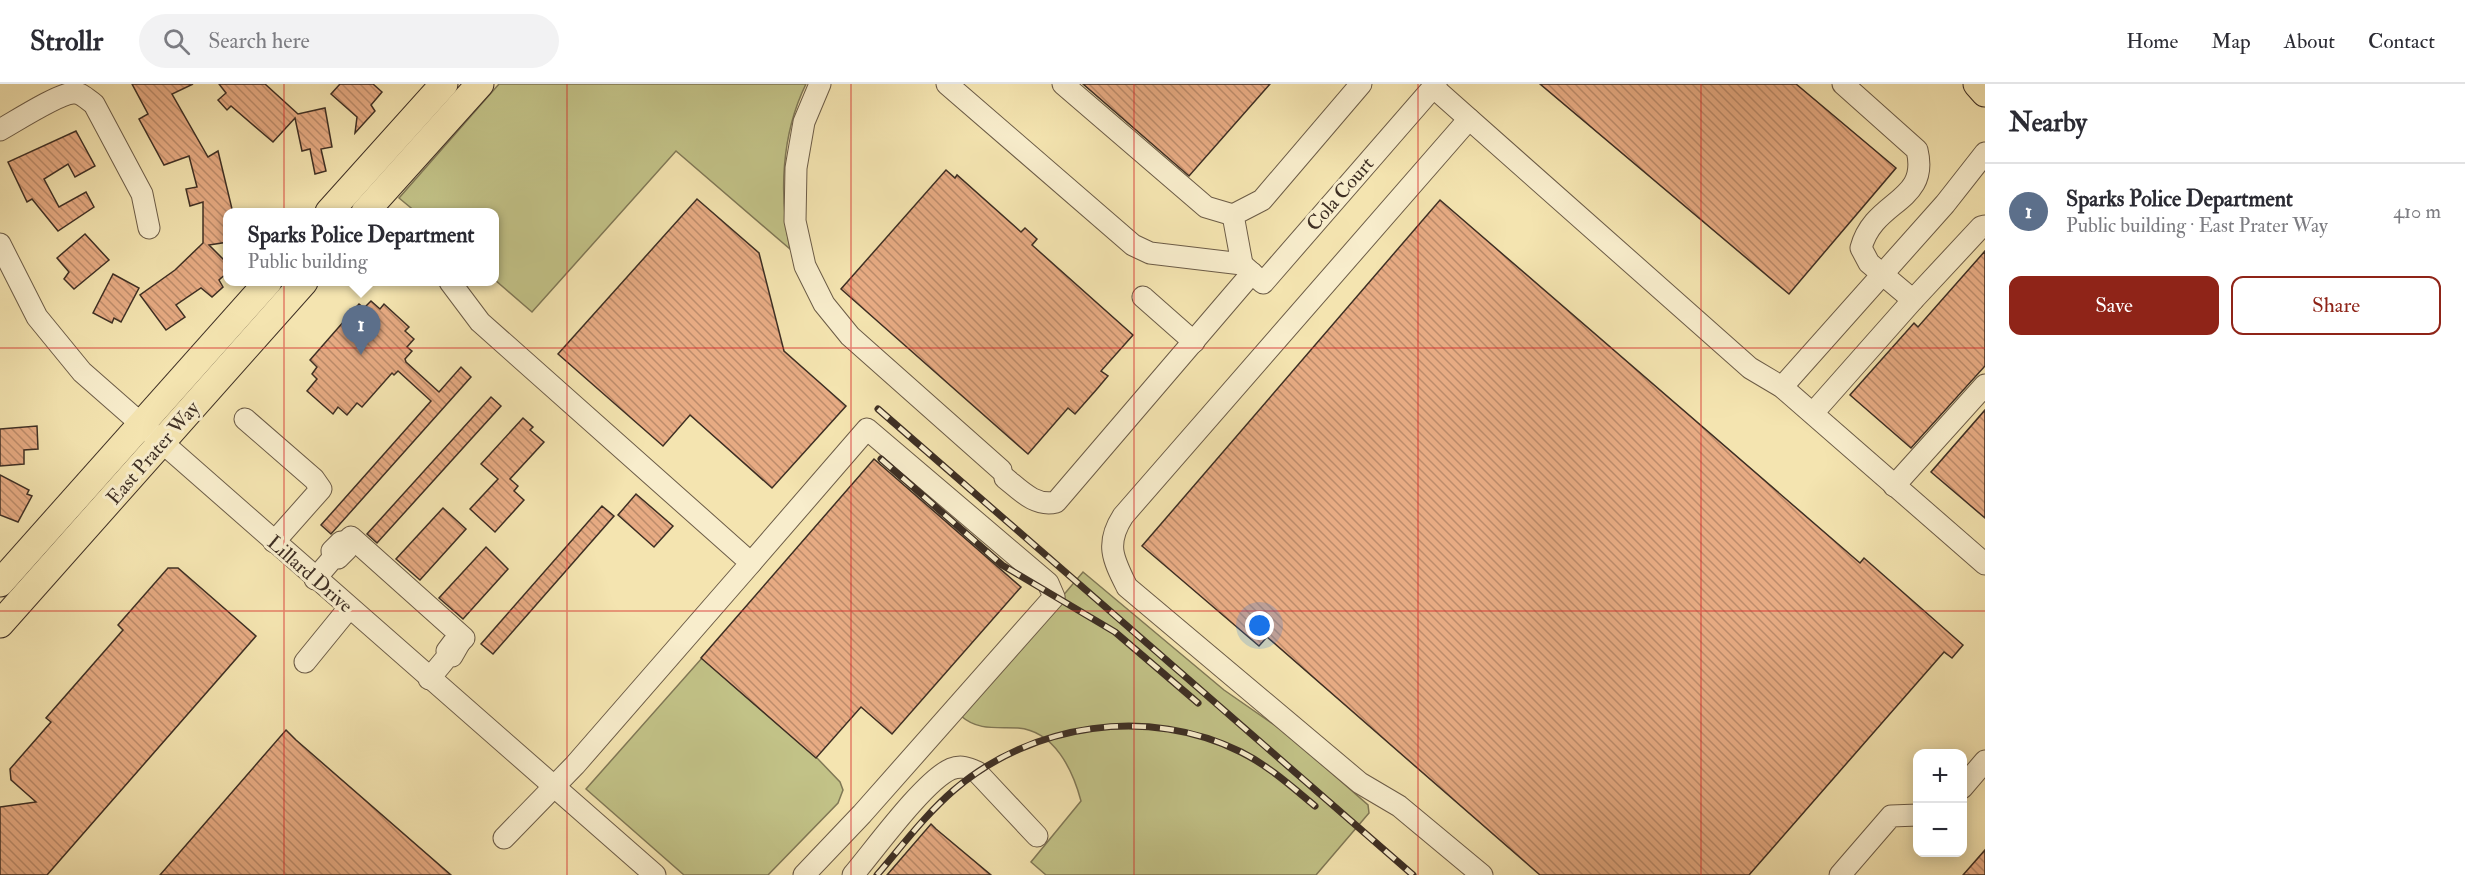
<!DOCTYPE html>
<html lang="en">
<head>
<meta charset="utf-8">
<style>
  body { margin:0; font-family:"IM FELL Double Pica",serif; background:#f2f2f3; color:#2b2b33 }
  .controls { position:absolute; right:18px; bottom:18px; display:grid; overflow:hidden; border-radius:12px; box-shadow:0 3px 15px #0003 }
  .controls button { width:54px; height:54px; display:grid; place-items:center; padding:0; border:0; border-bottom:2px solid #e1e1e2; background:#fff; color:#2b2b33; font:30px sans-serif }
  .you { position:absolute; left:1260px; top:542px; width:21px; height:21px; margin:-15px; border:4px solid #fff; border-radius:50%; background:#1a73e8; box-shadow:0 0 0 9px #1a73e833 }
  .badge { display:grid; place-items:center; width:39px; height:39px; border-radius:50%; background:#8f2418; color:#fff; font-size:20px; font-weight:700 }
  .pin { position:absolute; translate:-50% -50px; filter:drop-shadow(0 2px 3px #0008) }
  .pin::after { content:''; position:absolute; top:32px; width:21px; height:18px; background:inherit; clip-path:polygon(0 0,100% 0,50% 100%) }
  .popup { position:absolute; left:223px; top:124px; width:276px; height:78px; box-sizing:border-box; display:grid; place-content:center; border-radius:12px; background:#fff; filter:drop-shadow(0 2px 4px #0005); font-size:20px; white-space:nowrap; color:#7c7c81 }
  .popup b { font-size:22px; color:#2b2b33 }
  .popup::after { content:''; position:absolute; left:50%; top:100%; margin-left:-12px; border:12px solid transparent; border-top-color:#fff }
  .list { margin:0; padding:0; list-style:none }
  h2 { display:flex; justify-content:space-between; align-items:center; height:78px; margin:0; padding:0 24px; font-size:26px }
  h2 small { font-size:20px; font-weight:400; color:#7c7c81 }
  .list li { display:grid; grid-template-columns:39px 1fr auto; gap:18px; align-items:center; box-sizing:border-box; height:96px; padding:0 24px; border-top:2px solid #e1e1e2 }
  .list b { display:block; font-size:22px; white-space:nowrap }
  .list p { margin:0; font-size:20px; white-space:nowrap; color:#7c7c81 }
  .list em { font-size:20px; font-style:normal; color:#7c7c81 }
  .actions { display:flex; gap:12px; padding:18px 24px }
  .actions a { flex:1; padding:14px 0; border:2px solid #8f2418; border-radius:12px; text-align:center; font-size:21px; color:#8f2418 }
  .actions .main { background:#8f2418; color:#fff }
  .icon { flex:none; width:33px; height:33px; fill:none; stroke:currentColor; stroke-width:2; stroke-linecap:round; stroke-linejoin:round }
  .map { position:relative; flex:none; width:1985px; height:791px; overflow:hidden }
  header { display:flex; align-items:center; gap:36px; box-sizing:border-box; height:84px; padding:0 30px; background:#fff; border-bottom:2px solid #e1e1e2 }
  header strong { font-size:28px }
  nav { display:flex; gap:33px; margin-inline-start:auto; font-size:21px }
  .search { width:420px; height:54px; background:#f2f2f3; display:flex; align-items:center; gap:15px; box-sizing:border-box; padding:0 21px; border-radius:33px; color:#7c7c81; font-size:22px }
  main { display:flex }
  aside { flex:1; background:#fff }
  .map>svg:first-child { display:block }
  .grass { fill:#c2c287; stroke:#807856; stroke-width:1.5 }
  .building { fill:url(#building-back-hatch); stroke:#3e2f24; stroke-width:1.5 }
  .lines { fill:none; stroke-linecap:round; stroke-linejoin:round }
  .minor-casing { stroke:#6c5c47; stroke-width:23 }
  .major-casing { stroke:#3e2f24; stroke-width:29 }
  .minor { stroke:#f8edcc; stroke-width:21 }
  .major { stroke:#f4e4b0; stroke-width:27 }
  .rail-casing { stroke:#3e2f24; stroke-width:7 }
  .rail { stroke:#f8edcc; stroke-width:4.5; stroke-dasharray:14; stroke-linecap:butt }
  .grid { fill:none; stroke:#d62828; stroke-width:1.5; stroke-opacity:0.55 }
  .labels { text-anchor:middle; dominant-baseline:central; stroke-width:6; stroke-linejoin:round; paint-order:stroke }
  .street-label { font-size:20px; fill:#3e2f24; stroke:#f8edcc }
</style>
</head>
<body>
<header>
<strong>Strollr</strong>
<div class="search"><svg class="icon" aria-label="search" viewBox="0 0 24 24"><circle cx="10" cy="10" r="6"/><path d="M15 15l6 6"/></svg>Search here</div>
<nav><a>Home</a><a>Map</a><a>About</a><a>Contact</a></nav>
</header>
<main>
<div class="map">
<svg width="1985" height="791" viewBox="0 0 1985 791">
  <defs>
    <pattern id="building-back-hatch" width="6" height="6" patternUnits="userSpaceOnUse" patternTransform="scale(1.5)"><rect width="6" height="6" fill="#e7ab83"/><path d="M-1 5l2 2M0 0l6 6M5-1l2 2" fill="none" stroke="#bd8c6b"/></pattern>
  </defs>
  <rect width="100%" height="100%" fill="#f4e4b0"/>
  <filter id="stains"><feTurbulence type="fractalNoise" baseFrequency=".00333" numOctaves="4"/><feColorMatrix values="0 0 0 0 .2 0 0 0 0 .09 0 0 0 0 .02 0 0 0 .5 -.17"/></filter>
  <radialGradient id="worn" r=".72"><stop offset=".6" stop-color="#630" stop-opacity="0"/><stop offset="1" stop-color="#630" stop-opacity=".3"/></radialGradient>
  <!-- grass -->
  <g class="grass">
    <path d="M499 0H806C781 51 779 111 790 165L676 67 532 228 495 196 494 128H416L399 114Z"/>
    <path d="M1083 488 1224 606 1286 649 1368 721 1369 729 1316 791H1046L1031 778 1081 717C1073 687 1055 647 1018 644 997 643 978 647 961 632Z"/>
    <path d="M702 574 818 675 840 698 843 706 838 719 768 791H684L586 705Z"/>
  </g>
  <!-- building -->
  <g class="building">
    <path d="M132 0H193L172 10 208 73 218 67 233 129H228V158L209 161 228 180V188L219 196 223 203 212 213 201 204 176 221 185 233 166 246 140 211 175 186 203 159V118L190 122 186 105 197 103 189 72 164 81 139 35 148 30Z"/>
    <path d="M219 0H265L298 30 325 24 332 63 321 65 326 87 315 90 310 65 302 67 295 34 273 58 231 22 227 26 218 16 226 9Z"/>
    <path d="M340 0H373L382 8 371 21 375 27 355 49 357 33 331 10Z"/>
    <path d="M1083 0H1270L1189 92Z"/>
    <path d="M1540 0H1796L1896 84 1789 210Z"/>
    <path d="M76 47 95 82 75 93 68 80 44 95 59 123 86 108 94 123 58 147 32 115 27 118 8 78Z"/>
    <path d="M946 86 955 94 957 91 1021 148 1025 144 1037 155 1032 161 1133 251 1101 287 1108 292 1097 305 1075 330 1068 324 1028 370 841 205Z"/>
    <path d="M697 115 759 169 784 267 846 322 772 404 690 331 663 362 558 270Z"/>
    <path d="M1440 116 1860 479 1864 474 1963 561 1952 574 1944 568 1749 791H1540L1267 553 1259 562 1142 462Z"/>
    <path d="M85 150 109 176 74 205 64 195 69 188 57 174Z"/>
    <path d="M1985 167V282L1911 364 1850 311 1914 239 1918 243Z"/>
    <path d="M113 190 139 204 121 238 114 234 112 239 93 229Z"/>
    <path d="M371 217 380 225 384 220 409 243 405 247 414 255 407 263 412 267 405 275 406 278 439 308 461 283 471 293 331 450 321 441 431 317 398 287 394 291 392 289 362 323 357 319 347 331 338 323 333 330 307 307 317 295 312 290 317 283 310 276 359 220 364 224Z"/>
    <path d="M491 313 501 322 377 459 367 450Z"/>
    <path d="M1985 326V434L1931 388Z"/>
    <path d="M523 334 533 343 530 346 544 358 510 395 518 402 514 407 524 416 495 448 470 425 498 395 481 380Z"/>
    <path d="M37 342 38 365 24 366V380L0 382V345Z"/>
    <path d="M874 375 1021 503 892 650 861 623 816 674 701 574Z"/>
    <path d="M0 391 29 406 27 410 32 412 18 438 0 431Z"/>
    <path d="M636 410 673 442 654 463 618 431Z"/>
    <path d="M602 422 614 432 493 570 481 560Z"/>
    <path d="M443 424 466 445 420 496 396 475Z"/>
    <path d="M486 463 508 485 463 535 439 514Z"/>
    <path d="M168 484H178L256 552 47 791H0V723L36 718 11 696 10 685 51 638 46 634 123 546 118 541Z"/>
    <path d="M286 646 296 656 451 791H160Z"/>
    <path d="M931 740 936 745 991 791H887Z"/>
    <path d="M1985 766V791H1963Z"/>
  </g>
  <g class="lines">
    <defs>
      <g id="minor">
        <path d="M820 0 804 38 796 84 795 137 805 182 824 220 850 252 1001 386"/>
        <path d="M947 0 1133 161 1150 169 1242 180"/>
        <path d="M1063 0 1206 123 1233 131"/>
        <path d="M1843 0 1917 66C1930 119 1874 115 1861 164L1869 179 1913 216 1981 143 1985 142"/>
        <path d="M1433 3 1750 284 1782 303 1985 480"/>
        <path d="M1469 35 1123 432C1105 460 1113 475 1127 503L1360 699 1399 722 1482 791"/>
        <path d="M0 46C16 37 58 10 73 9 81 8 88 16 94 20L142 110 149 144"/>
        <path d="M0 160 37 233 82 288 655 791"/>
        <path d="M1242 180 1233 131 1262 116 1361 0"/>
        <path d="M1245 183 1263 199 1436 0"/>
        <path d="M450 198 480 238 751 479 575 681 504 754"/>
        <path d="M1143 213 1194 258"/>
        <path d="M1782 303 1945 120 1985 69"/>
        <path d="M1813 329 1913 216"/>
        <path d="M245 335 314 395 321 405 274 458"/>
        <path d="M1005 394C1020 406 1035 423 1056 418L1252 189"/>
        <path d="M1894 402 1985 301"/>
        <path d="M346 458 351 453 464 554 460 558"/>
        <path d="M751 479 867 345 1048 499 1054 513 862 730 804 791"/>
        <path d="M315 495 333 474H338L347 465 346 458H341L332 467 333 474"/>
        <path d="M305 578 349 524"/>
        <path d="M429 595 448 572H452L460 558 453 559 447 567 448 572"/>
        <path d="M1962 704 1985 677"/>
        <path d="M853 791C875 765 924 697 951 685 961 681 968 684 977 688L1037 752"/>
        <path d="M1840 791 1891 732 1918 731"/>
      </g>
      <g id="major">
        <path d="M1977 0 1985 9"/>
        <path d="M329 128 444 0"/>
        <path d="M365 128 480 0"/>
        <path d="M0 499 268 198"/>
        <path d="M0 540 304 198"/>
      </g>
    </defs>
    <!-- minor casing -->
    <use href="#minor" class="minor-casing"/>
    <!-- major casing -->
    <use href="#major" class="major-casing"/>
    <!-- minor -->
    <use href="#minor" class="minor"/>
    <!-- major -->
    <use href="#major" class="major"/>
    <defs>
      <g id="rail">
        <path d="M878 325 1413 791"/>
        <path d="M881 375 1002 481 1115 548 1198 619"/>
        <path d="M877 791C902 762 925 731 954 706 1032 639 1149 622 1241 668 1269 682 1292 703 1315 722"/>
      </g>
    </defs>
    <!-- rail casing -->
    <use href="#rail" class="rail-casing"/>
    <!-- rail -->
    <use href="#rail" class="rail"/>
  </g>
  <!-- grid -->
  <path class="grid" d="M284 0V791M567 0V791M851 0V791M1134 0V791M1418 0V791M1701 0V791M0 264H1985M0 527H1985"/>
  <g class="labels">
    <!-- street labels -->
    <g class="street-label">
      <text transform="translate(1340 110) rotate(-49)">Cola Court</text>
      <text transform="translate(153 369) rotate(-49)">East Prater Way</text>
      <text transform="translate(310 490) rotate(41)">Lillard Drive</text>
    </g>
  </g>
  <rect width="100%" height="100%" filter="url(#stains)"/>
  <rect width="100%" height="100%" fill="url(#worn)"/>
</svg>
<div class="controls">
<button>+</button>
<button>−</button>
</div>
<div class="you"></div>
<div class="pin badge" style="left:361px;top:271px;background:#5c6f8a">1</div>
<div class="popup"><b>Sparks Police Department</b>Public building</div>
</div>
<aside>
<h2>Nearby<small></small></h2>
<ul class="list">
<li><span class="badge" style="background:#5c6f8a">1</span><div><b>Sparks Police Department</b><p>Public building · East Prater Way</p></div><em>410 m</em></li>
</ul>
<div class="actions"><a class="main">Save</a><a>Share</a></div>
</aside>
</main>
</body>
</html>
